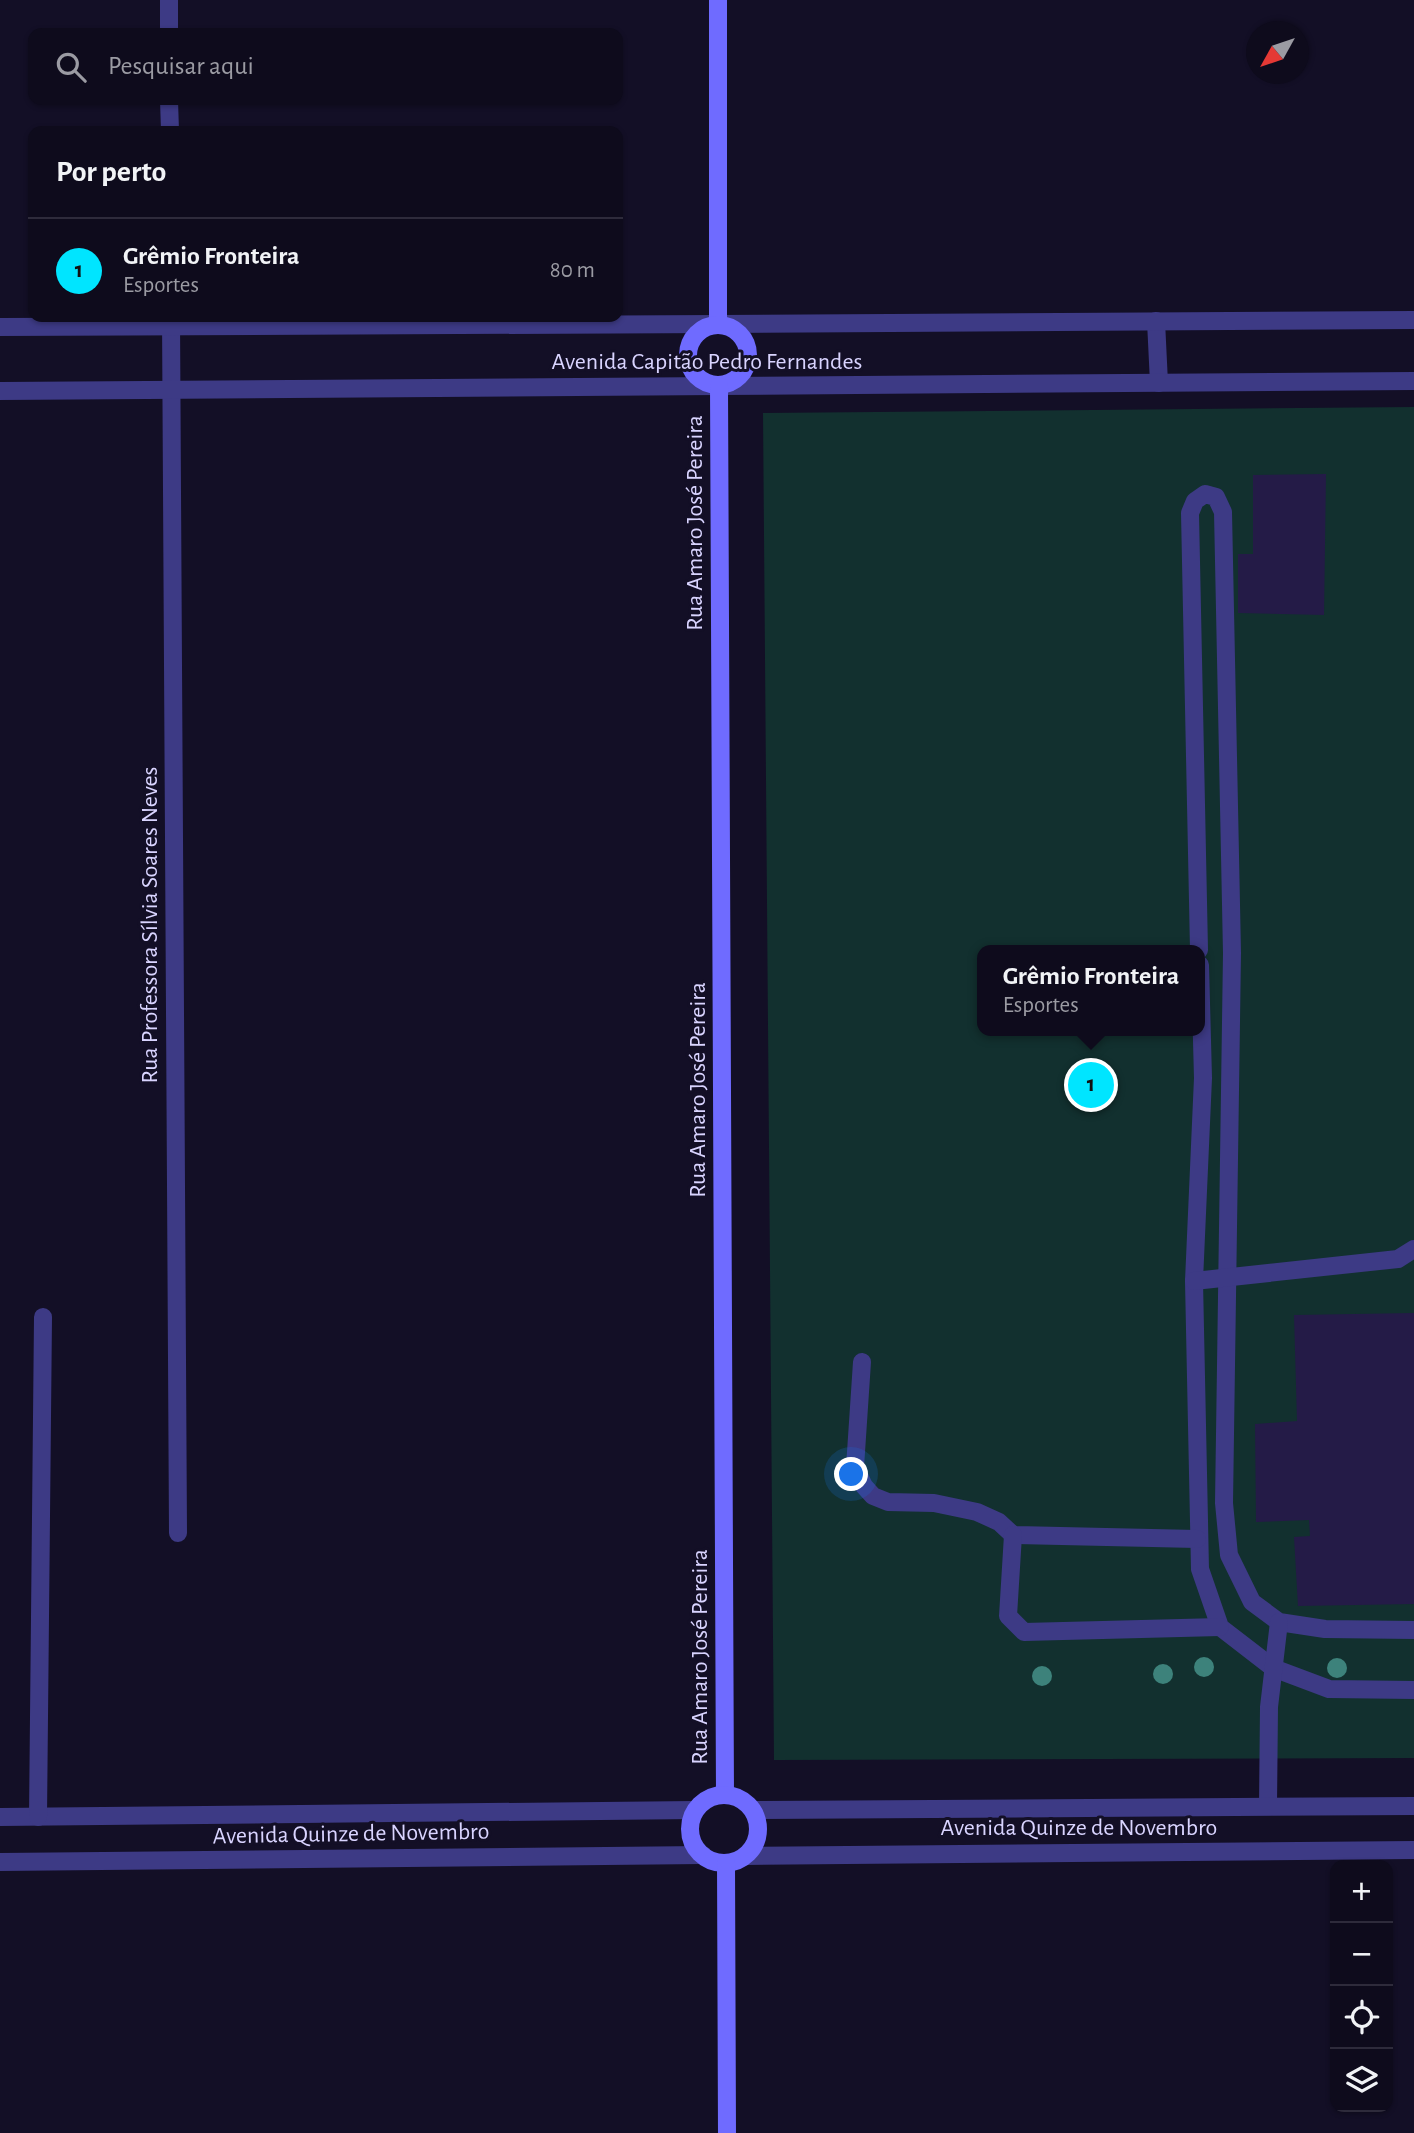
<!DOCTYPE html>
<html lang="pt">
<head>
<meta charset="utf-8">
<style>
  body { margin:0; font-family:"Alegreya Sans",sans-serif; background:#1c1929; color:#f1f3f6 }
  .controls { position:absolute; right:21px; bottom:21px; display:grid; overflow:hidden; border-radius:14px; box-shadow:0 2px 5px #0004 }
  .controls button { width:63px; height:63px; display:grid; place-items:center; padding:0; border:0; border-bottom:2px solid #2e2b3b; background:#0e0b1c; color:#f1f3f6; font:35px sans-serif }
  .compass { position:absolute; left:1246px; top:21px; width:63px; height:63px; border-radius:50%; background:#0e0b1c; box-shadow:0 2px 5px #0004; rotate:230deg }
  .you { position:absolute; left:852px; top:1475px; width:24px; height:24px; margin:-18px; border:5px solid #fff; border-radius:50%; background:#1a73e8; box-shadow:0 0 0 10px #1a73e833 }
  .badge { display:grid; place-items:center; width:46px; height:46px; border-radius:50%; background:#00e5ff; color:#111; font-size:23px; font-weight:700 }
  .pin { position:absolute; translate:-50% -50%; border:4px solid #fff; box-shadow:0 2px 7px #0006 }
  .popup { position:absolute; left:977px; top:945px; width:228px; height:91px; box-sizing:border-box; display:grid; place-content:center; border-radius:14px; background:#0e0b1c; filter:drop-shadow(0 2px 5px #0005); font-size:23px; white-space:nowrap; color:#9b9ba3 }
  .popup b { font-size:26px; color:#f1f3f6 }
  .popup::after { content:''; position:absolute; left:50%; top:100%; margin-left:-14px; border:14px solid transparent; border-top-color:#0e0b1c }
  .list { margin:0; padding:0; list-style:none }
  h2 { display:flex; justify-content:space-between; align-items:center; height:91px; margin:0; padding:0 28px; font-size:30px }
  h2 small { font-size:23px; font-weight:400; color:#9b9ba3 }
  .list li { display:grid; grid-template-columns:46px 1fr auto; gap:21px; align-items:center; box-sizing:border-box; height:105px; padding:0 28px; border-top:2px solid #2e2b3b }
  .list b { display:block; font-size:26px; white-space:nowrap }
  .list p { margin:0; font-size:23px; white-space:nowrap; color:#9b9ba3 }
  .list em { font-size:23px; font-style:normal; color:#9b9ba3 }
  .icon { flex:none; width:38px; height:38px; fill:none; stroke:currentColor; stroke-width:2; stroke-linecap:round; stroke-linejoin:round }
  .map { position:relative; flex:none; width:1414px; height:2133px; overflow:hidden }
  .search { position:absolute; background:#0e0b1c; box-shadow:0 2px 5px #0004; left:28px; top:28px; width:595px; height:77px; display:flex; align-items:center; gap:18px; box-sizing:border-box; padding:0 24px; border-radius:14px; color:#9b9ba3; font-size:26px }
  .panel { position:absolute; background:#0e0b1c; box-shadow:0 2px 5px #0004; left:28px; top:126px; width:595px; height:196px; border-radius:14px }
  .map>svg:first-child { display:block }
  .green { fill:#12302f; fill-rule:evenodd }
  .building { fill:#241b47 }
  .lines { fill:none; stroke-linecap:round; stroke-linejoin:round }
  .service { stroke:#3d3a85; stroke-width:18 }
  .minor { stroke:#3d3a85; stroke-width:18 }
  .tertiary { stroke:#3d3a85; stroke-width:18 }
  .secondary { stroke:#6f6bff; stroke-width:18 }
  .tree { fill:#3d827b }
  .labels { text-anchor:middle; dominant-baseline:central; stroke-width:6; stroke-linejoin:round; paint-order:stroke }
  .street-label { font-size:24px; fill:#d9d4ff; stroke:#130f26 }
</style>
</head>
<body>
<div class="map">
<svg width="1414" height="2133" viewBox="0 0 1414 2133">
  <rect width="100%" height="100%" fill="#130f26"/>
  <!-- green -->
  <path class="green" d="M1414 407V1758L774 1760 763 413ZM982 950H1200V1031H982Z"/>
  <!-- building -->
  <g class="building">
    <path d="M1326 474 1324 615 1238 613V554H1253V475Z"/>
    <path d="M1414 1313V1604L1298 1606 1294 1537 1310 1536 1309 1520 1256 1522 1255 1424 1297 1421 1294 1315Z"/>
  </g>
  <g class="lines">
    <!-- service -->
    <g class="service">
      <path d="M1199 950 1190 513 1195 501 1205 494 1216 497 1223 512 1232 953 1224 1503 1229 1555 1252 1602 1279 1622 1325 1629 1414 1630"/>
      <path d="M1200 965 1203 1078 1194 1281 1200 1569 1220 1627 1273 1668 1329 1689 1414 1690"/>
      <path d="M1194 1281 1398 1259 1414 1249"/>
      <path d="M862 1362 855 1467 864 1486 873 1496 888 1502 934 1503 977 1512 999 1522 1013 1535 1197 1539"/>
      <path d="M1013 1535 1008 1616 1024 1632 1220 1627"/>
      <path d="M1268 1806 1269 1707 1279 1622"/>
    </g>
    <!-- minor -->
    <g class="minor">
      <path d="M169 0V33"/>
      <path d="M169 100 170 131"/>
      <path d="M171 317 178 1533"/>
      <path d="M0 327 718 324"/>
      <path d="M0 391 719 386"/>
      <path d="M0 1817 695 1810"/>
      <path d="M38 1817 43 1317"/>
      <path d="M0 1862 703 1855"/>
    </g>
    <!-- tertiary -->
    <g class="tertiary">
      <path d="M1156 321 1159 383"/>
      <path d="M718 324 1414 320"/>
      <path d="M719 386 1414 381"/>
      <path d="M753 1810 1414 1806"/>
      <path d="M745 1856 1414 1850"/>
    </g>
    <!-- secondary -->
    <g class="secondary">
      <path d="M718 0V324"/>
      <circle cx="718" cy="355" r="30"/>
      <path d="M719 386 725 1795"/>
      <circle cx="724" cy="1829" r="34"/>
      <path d="M726 1863 727 2133"/>
    </g>
  </g>
  <!-- trees -->
  <g class="tree">
    <circle cx="1204" cy="1667" r="10"/>
    <circle cx="1337" cy="1668" r="10"/>
    <circle cx="1163" cy="1674" r="10"/>
    <circle cx="1042" cy="1676" r="10"/>
  </g>
  <g class="labels">
    <!-- street labels -->
    <g class="street-label">
      <text x="707" y="362">Avenida Capitão Pedro Fernandes</text>
      <text transform="translate(695 523) rotate(-90)">Rua Amaro José Pereira</text>
      <text transform="translate(150 925) rotate(-90)">Rua Professora Sílvia Soares Neves</text>
      <text transform="translate(698 1090) rotate(-90)">Rua Amaro José Pereira</text>
      <text transform="translate(700 1657) rotate(-90)">Rua Amaro José Pereira</text>
      <text x="1079" y="1828">Avenida Quinze de Novembro</text>
      <text transform="translate(351 1834) rotate(-1)">Avenida Quinze de Novembro</text>
    </g>
  </g>
</svg>
<div class="controls">
<button>+</button>
<button>−</button>
<button><svg class="icon" aria-label="locate" viewBox="0 0 24 24"><circle cx="12" cy="12" r="6"/><path d="M12 2v4M12 18v4M2 12h4M18 12h4"/></svg></button>
<button><svg class="icon" aria-label="layers" viewBox="0 0 24 24"><path d="M12 4l9 5-9 5-9-5zM3 14l9 5 9-5"/></svg></button>
</div>
<svg class="compass" viewBox="-18 -18 36 36"><path d="M0-13l5 13h-10z" fill="#e53935"/><path d="M0 13l5-13h-10z" fill="#9b9ba3"/></svg>
<div class="you"></div>
<div class="pin badge" style="left:1091px;top:1085px">1</div>
<div class="popup"><b>Grêmio Fronteira</b>Esportes</div>
<div class="search"><svg class="icon" aria-label="search" viewBox="0 0 24 24"><circle cx="10" cy="10" r="6"/><path d="M15 15l6 6"/></svg>Pesquisar aqui</div>
<section class="panel">
<h2>Por perto<small></small></h2>
<ul class="list">
<li><span class="badge">1</span><div><b>Grêmio Fronteira</b><p>Esportes</p></div><em>80 m</em></li>
</ul>
</section>
</div>
</body>
</html>
